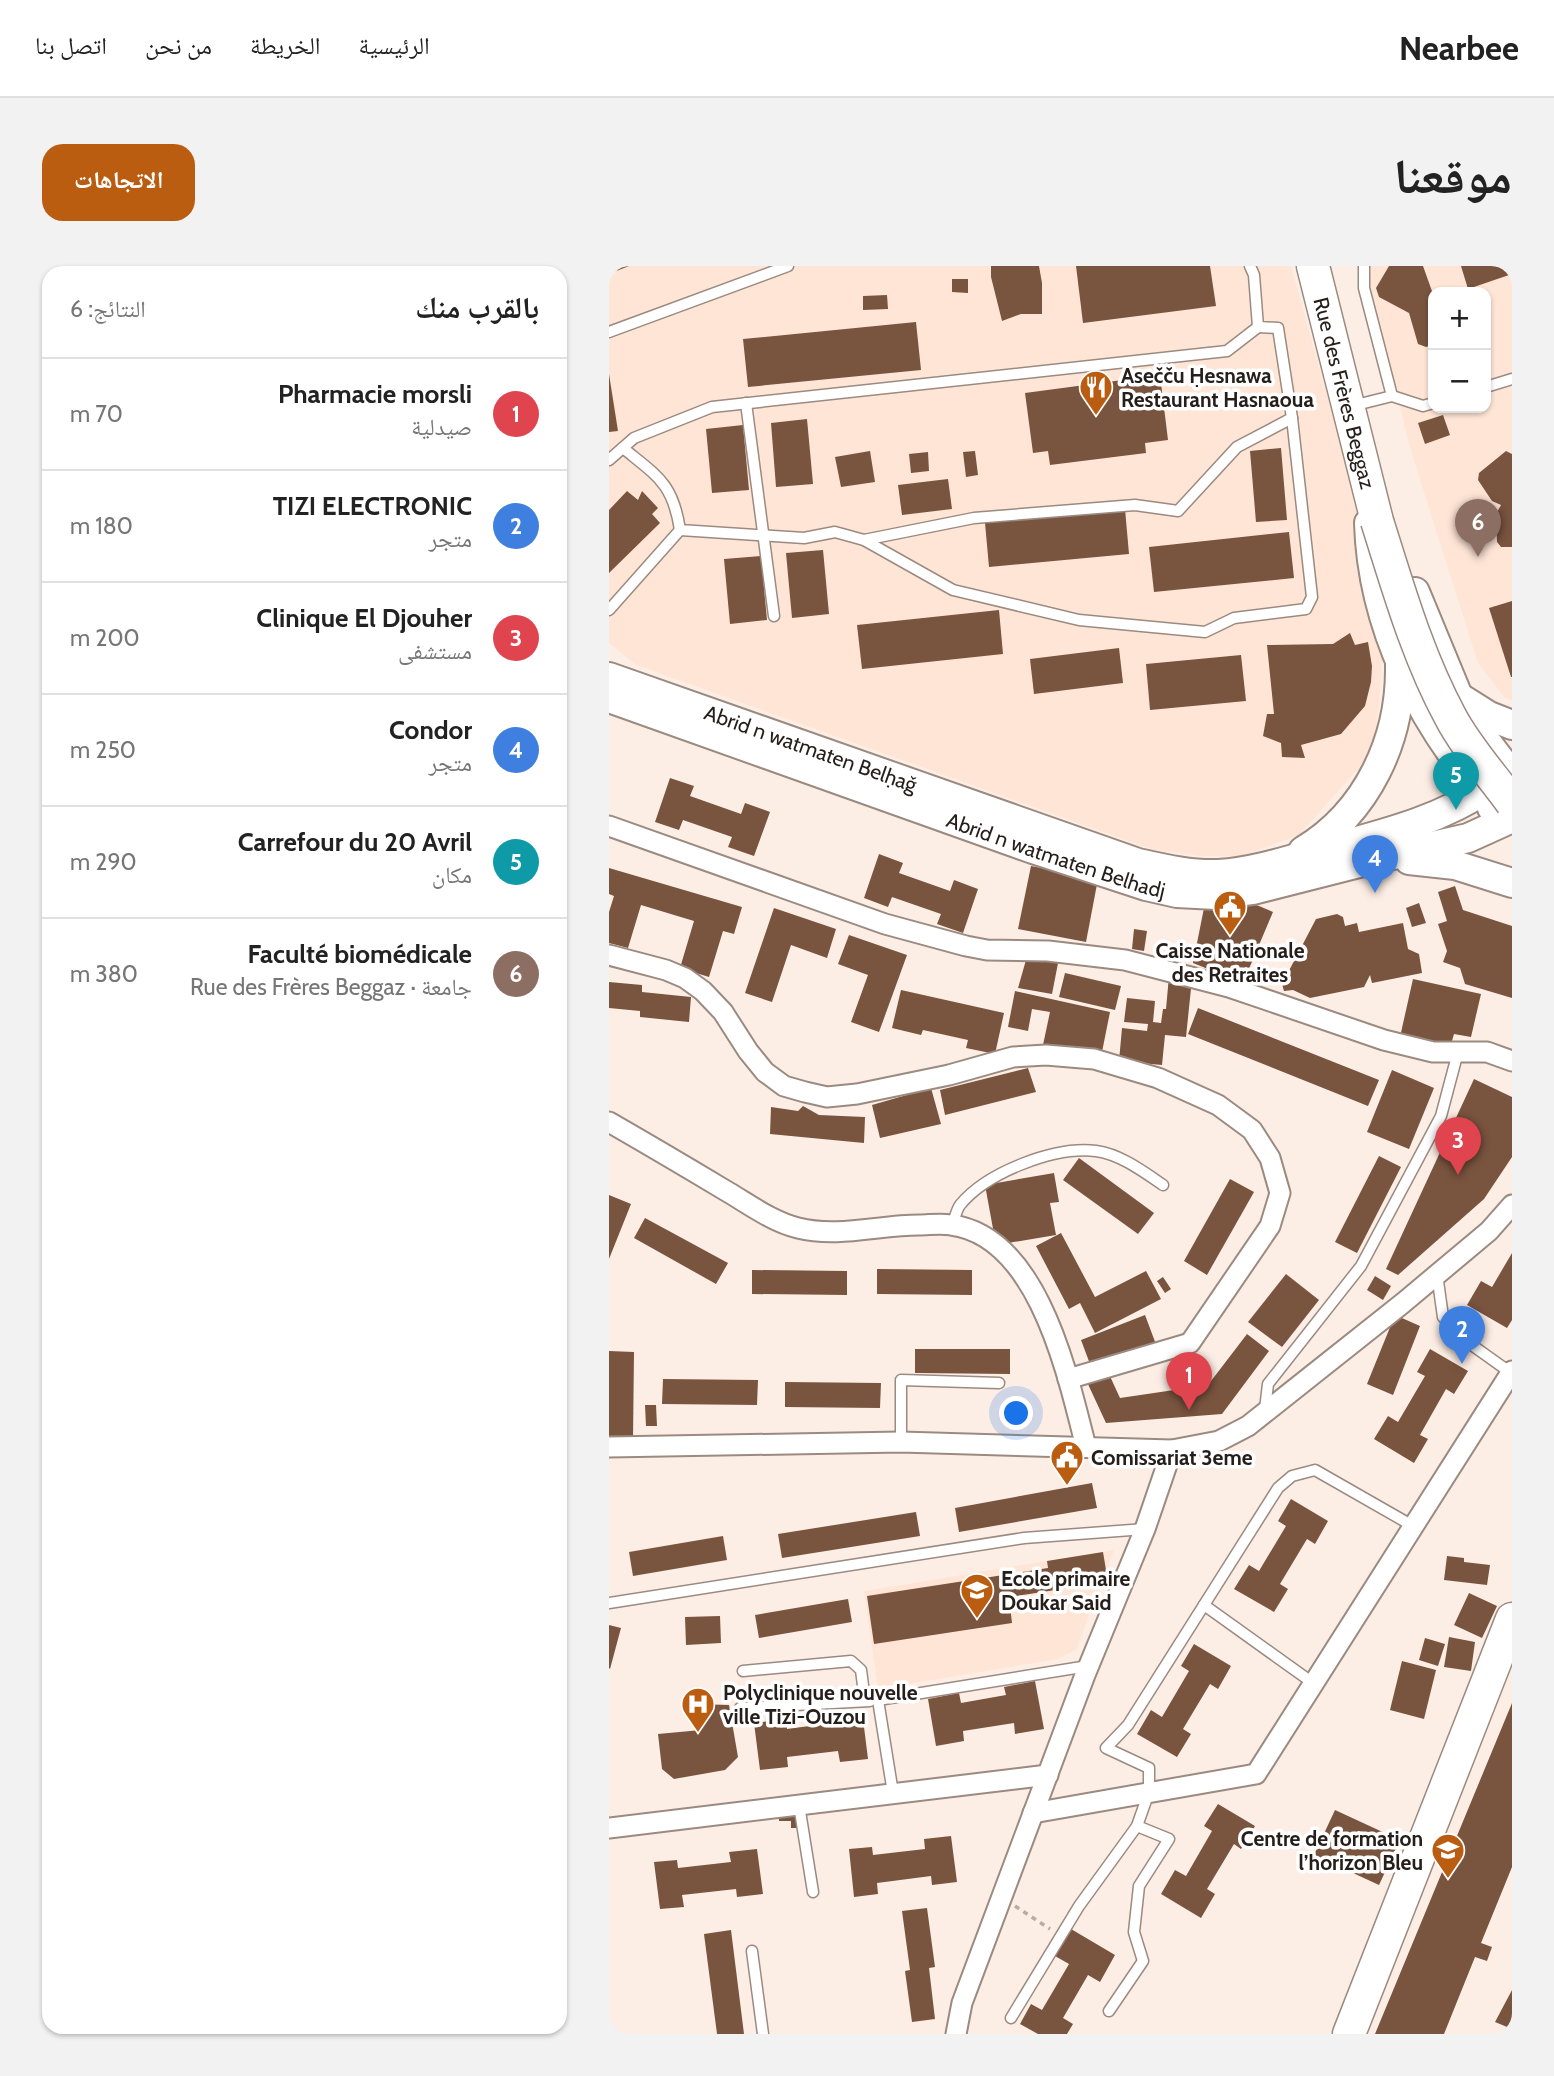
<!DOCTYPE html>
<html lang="ar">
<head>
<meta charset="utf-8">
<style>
  body { margin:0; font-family:Cabin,"Noto Naskh Arabic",sans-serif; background:#f2f2f2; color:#222; direction:rtl }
  .controls { position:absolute; right:21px; top:21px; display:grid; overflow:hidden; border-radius:14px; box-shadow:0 2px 5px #0004 }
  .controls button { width:63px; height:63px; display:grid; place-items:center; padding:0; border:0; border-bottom:2px solid #e0e0e0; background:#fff; color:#222; font:35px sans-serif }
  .you { position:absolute; left:408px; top:1148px; width:24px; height:24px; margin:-18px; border:5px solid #fff; border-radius:50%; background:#1a73e8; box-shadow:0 0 0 10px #1a73e833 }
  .badge { display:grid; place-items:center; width:46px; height:46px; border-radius:50%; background:#bb5d11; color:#fff; font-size:23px; font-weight:700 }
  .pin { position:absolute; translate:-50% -58px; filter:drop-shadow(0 2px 4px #0008) }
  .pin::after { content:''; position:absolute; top:37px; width:24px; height:21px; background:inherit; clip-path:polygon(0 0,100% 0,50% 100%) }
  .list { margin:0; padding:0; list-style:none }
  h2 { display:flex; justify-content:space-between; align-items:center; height:91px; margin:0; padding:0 28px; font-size:30px }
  h2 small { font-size:23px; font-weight:400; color:#767676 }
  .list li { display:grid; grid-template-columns:46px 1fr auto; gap:21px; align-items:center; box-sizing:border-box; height:112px; padding:0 28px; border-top:2px solid #e0e0e0 }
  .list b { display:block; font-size:26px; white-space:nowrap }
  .list p { margin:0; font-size:23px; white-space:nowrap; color:#767676 }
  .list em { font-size:23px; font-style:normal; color:#767676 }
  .map { position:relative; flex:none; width:903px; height:1768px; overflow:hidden; direction:ltr; border-radius:21px }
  header { display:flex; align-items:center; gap:42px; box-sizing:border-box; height:98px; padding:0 35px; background:#fff; border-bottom:2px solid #e0e0e0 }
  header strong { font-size:33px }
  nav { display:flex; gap:38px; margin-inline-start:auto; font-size:24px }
  .intro { display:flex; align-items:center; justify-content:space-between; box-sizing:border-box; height:168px; padding:0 42px }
  h1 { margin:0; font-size:49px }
  .button { padding:18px 32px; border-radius:21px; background:#bb5d11; color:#fff; font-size:24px; font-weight:700 }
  main { display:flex; gap:42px; padding:0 42px }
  aside { flex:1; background:#fff; border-radius:21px; box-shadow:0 2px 5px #0004 }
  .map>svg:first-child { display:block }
  .built { fill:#ffe5d6; fill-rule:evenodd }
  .building { fill:#79543f }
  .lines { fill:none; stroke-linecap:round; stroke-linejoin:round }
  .lane-casing { stroke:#9b8a80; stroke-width:13 }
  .street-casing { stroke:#9b8a80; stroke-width:23 }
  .secondary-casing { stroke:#9b8a80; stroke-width:32 }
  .primary-casing { stroke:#9b8a80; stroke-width:35 }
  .path { stroke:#b8aca4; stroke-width:3.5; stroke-dasharray:5 5; stroke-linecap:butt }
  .lane { stroke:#fff; stroke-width:10 }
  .street { stroke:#fff; stroke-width:19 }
  .secondary { stroke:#fff; stroke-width:28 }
  .primary { stroke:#fff; stroke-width:32 }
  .primary-bridge-casing { stroke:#9b8a80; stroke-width:35; stroke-linecap:butt }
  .primary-bridge { stroke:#fff; stroke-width:32 }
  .labels { text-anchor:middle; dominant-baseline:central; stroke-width:7; stroke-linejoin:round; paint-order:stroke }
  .poi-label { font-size:21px; font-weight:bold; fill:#251e1a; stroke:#fff; text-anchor:start }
  .street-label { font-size:21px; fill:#251e1a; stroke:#fff }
</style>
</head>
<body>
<header>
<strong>Nearbee</strong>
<nav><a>الرئيسية</a><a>الخريطة</a><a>من نحن</a><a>اتصل بنا</a></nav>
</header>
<div class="intro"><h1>موقعنا</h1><a class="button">الاتجاهات</a></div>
<main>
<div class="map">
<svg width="903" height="1768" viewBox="0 0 903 1768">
  <rect width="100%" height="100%" fill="#fdeee5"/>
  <!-- built -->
  <g class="built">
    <path d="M0 0H682L748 238 747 278 774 378 770 439 763 487 690 569 633 590H591L542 583 27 399 0 377Z"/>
    <path d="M755 0H903V434L896 432 869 397 802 185ZM824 26H877V142H824Z"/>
    <path d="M505 1284 467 1384 449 1393 269 1423 255 1325Z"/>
  </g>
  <!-- building -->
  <g class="building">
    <path d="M0 0H20L0 8Z"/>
    <path d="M382 0H430L433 17V48H412L393 55 382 11Z"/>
    <path d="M467 0H601L607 40 474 57Z"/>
    <path d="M780 0H814L824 28V79L817 81 809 78 800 47 770 31 767 22Z"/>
    <path d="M852 0H903V8L859 23Z"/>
    <path d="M343 13H359V27L343 26Z"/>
    <path d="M278 29 279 43 254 44V30Z"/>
    <path d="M307 56 312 104 139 121 134 73Z"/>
    <path d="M0 108 9 165 0 166Z"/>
    <path d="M551 109 559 174 536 177 537 187 441 199 439 185 424 187 416 127Z"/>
    <path d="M834 149 841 169 816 178 809 157Z"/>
    <path d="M198 153 204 218 167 221 162 157Z"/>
    <path d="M134 159 140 224 103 227 97 163Z"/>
    <path d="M672 182 678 254 647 256 641 185Z"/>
    <path d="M261 185 266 216 232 221 226 191Z"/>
    <path d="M366 185 369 209 357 211 354 186Z"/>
    <path d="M897 185 903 188V281H892L888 276 887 248 892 239 883 235 869 214 870 207Z"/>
    <path d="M319 186 320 205 302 207 300 188Z"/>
    <path d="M339 213 343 243 293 249 289 219Z"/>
    <path d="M18 225 29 234 33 225 49 242 43 248 51 257 0 307V244Z"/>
    <path d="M516 243 520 288 380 301 376 257Z"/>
    <path d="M680 266 685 312 545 326 540 281Z"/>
    <path d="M214 284 220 348 183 352 177 287Z"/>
    <path d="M152 290 158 354 121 358 115 293Z"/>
    <path d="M903 335V411H902L880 342Z"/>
    <path d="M390 344 394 388 253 403 248 359Z"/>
    <path d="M741 367 746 379 759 376 763 400 762 416 756 440 732 468 692 479 696 492 673 491 672 477 654 470 658 448H665L658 379 724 378Z"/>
    <path d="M510 382 514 417 425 428 421 393Z"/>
    <path d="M632 389 637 435 541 444 537 398Z"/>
    <path d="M61 512 85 520 81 530 132 548 136 537 161 546 145 590 119 581 123 571 74 554 70 564 46 556Z"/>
    <path d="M270 588 294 597 290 607 341 625 345 614 369 623 354 667 328 658 332 648 283 631 279 641 255 632Z"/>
    <path d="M422 600 489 613 477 676 409 663Z"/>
    <path d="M0 602 133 641 125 668 114 665 100 711 71 702 85 655 32 639 19 682 0 677V646L5 630 0 628Z"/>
    <path d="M846 620 854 644 903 660V732L856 718 851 702 834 696 838 685 829 658 838 655 829 626Z"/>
    <path d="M643 637 664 646 634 717 584 697 595 642Z"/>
    <path d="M810 637 817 657 803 661 797 642Z"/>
    <path d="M165 642 227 663 218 692 182 679 163 736 136 727Z"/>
    <path d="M728 648 734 651 736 660 748 657 750 666 794 657 799 683 810 688 813 707 763 717 761 709 755 721 701 732 684 724 675 725 673 718 707 653Z"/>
    <path d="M525 663 538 665 535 685 523 683Z"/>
    <path d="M240 669 298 689 270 766 242 756 259 709 229 698Z"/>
    <path d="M419 687 450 692 443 728 409 722Z"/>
    <path d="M456 707 512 720 506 744 450 731Z"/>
    <path d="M560 710 583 713 577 771 556 769 553 799 510 795 513 762 538 765 539 758 515 756 518 732 546 735 544 756 552 757 554 743H557Z"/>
    <path d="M804 713 872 728 862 771 845 768 841 782 791 771Z"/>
    <path d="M0 716 33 719V726L82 731 80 756 31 751V745L0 742Z"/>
    <path d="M292 724 395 747 386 788 357 782 359 774 314 764 312 769 283 762Z"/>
    <path d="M406 725 501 746 492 791 434 779 441 746 423 743 419 765 399 761Z"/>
    <path d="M589 742 770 814 759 840 579 768Z"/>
    <path d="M419 802 427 826 336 849 331 824Z"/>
    <path d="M783 804 825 822 800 883 758 866Z"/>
    <path d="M865 813 903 831V891L875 933 789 1009 777 1003Z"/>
    <path d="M322 822 332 858 271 872 263 839Z"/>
    <path d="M194 840 210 849 256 851 255 877 161 868 162 841 189 845Z"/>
    <path d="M770 890 792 901 748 987 726 976Z"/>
    <path d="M470 892 545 947 529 968 454 914Z"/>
    <path d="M445 907 450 936 441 937 447 969 387 979 376 919Z"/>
    <path d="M621 913 645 926 598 1009 575 995Z"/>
    <path d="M0 929 22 938 0 993Z"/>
    <path d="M36 952 119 997 107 1018 25 972Z"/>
    <path d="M452 967 486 1031 537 1005 552 1033 486 1067 471 1037 460 1043 427 980Z"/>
    <path d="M903 987V1054L898 1062 858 1039 872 1015 883 1021Z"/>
    <path d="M268 1003 363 1004V1029L268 1028Z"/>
    <path d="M143 1004 238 1005V1029L143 1028Z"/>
    <path d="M677 1008 710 1034 673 1081 639 1056Z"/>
    <path d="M766 1010 782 1020 774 1034 758 1024Z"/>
    <path d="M554 1011 562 1023 556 1027 548 1015Z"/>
    <path d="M536 1049 548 1081 484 1106 472 1074Z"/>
    <path d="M786 1049 811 1060 784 1129 758 1118Z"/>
    <path d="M638 1068 660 1085 613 1148 497 1157 478 1116 499 1106 511 1132 599 1119Z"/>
    <path d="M306 1083H401V1108L306 1107Z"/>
    <path d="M821 1083 859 1105 845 1128 837 1123 811 1169 819 1173 805 1197 765 1173 779 1150 789 1156 816 1110 808 1106Z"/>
    <path d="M0 1085 25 1086 24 1173 0 1172Z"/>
    <path d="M54 1113 149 1114 148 1139 53 1138Z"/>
    <path d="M176 1116 272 1117 271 1142 176 1141Z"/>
    <path d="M36 1139H47L48 1160H37Z"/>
    <path d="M483 1217 488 1242 350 1266 346 1242Z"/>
    <path d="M682 1233 719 1255 706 1278 698 1273 671 1318 679 1323 665 1346 625 1323 640 1299 650 1305 677 1260 669 1255Z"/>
    <path d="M307 1246 311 1270 173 1292 169 1268Z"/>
    <path d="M114 1270 118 1294 24 1310 20 1286Z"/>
    <path d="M494 1286 499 1316 400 1331 403 1357 265 1378 258 1330 439 1302 438 1295Z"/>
    <path d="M838 1290 855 1292V1296L881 1299 878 1319 835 1314Z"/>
    <path d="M860 1327 888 1340 873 1372 845 1359Z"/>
    <path d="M239 1333 243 1356 150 1372 146 1349Z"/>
    <path d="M111 1350 112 1377 77 1379 76 1351Z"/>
    <path d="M0 1359 12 1362 1 1403 0 1402Z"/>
    <path d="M840 1371 866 1376 862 1405 835 1401Z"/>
    <path d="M816 1372 836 1378 829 1400 810 1394Z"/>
    <path d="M585 1378 622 1400 609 1423 601 1418 574 1463 582 1468 568 1491 528 1468 542 1444 553 1451 580 1405 572 1400Z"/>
    <path d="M793 1395 827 1404 815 1453 781 1444Z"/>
    <path d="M426 1415 435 1463 406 1468 405 1457 354 1465 355 1475 327 1480 319 1433 350 1427 352 1437 397 1429 395 1421Z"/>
    <path d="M903 1437V1601L872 1677 883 1681 878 1695 866 1691 835 1768H766Z"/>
    <path d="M88 1438 120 1439 129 1491 116 1504 65 1513 53 1503 49 1468 92 1464Z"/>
    <path d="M253 1445 259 1493 231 1496 229 1485 178 1491 179 1501 151 1504 145 1457 177 1453 178 1463 223 1457 222 1449Z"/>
    <path d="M609 1538 646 1560 632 1583 625 1578 598 1623 606 1628 592 1652 552 1628 566 1604 577 1610 603 1565 595 1560Z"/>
    <path d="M726 1544 791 1574 770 1619 705 1589Z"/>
    <path d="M170 1550H194V1562H182V1555H170Z"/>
    <path d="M342 1570 348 1616 323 1619 322 1610 268 1617 269 1628 245 1631 240 1583 263 1581 264 1589 316 1583 315 1573Z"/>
    <path d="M148 1583 154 1628 128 1631 127 1623 73 1629 75 1641 51 1643 45 1596 68 1594 69 1602 122 1596 120 1586Z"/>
    <path d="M318 1642 326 1701 320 1702 326 1753 303 1756 296 1705 301 1704 293 1645Z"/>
    <path d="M462 1663 506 1689 491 1716 479 1709 454 1752 464 1758 458 1768H429L411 1758 422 1738 433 1744 460 1698 446 1690Z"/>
    <path d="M122 1664 135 1768H108L95 1668Z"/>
    <path d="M903 1724V1763L886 1756Z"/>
  </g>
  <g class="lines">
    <defs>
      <g id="lane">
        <path d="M0 66 179 0"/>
        <path d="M877 121 903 113"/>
        <path d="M783 130 814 140 824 137"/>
        <path d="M137 137 165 350"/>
        <path d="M743 140 783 130 755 22V0"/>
        <path d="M14 182C48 210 64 217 71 264L195 272 226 266 255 274 365 252 526 239 569 245 628 181 683 152"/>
        <path d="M0 194 25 172 103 141 618 85 649 61"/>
        <path d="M255 274 344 324 470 354 596 366 625 352 697 343 703 331 683 152 669 62 649 61 645 9 641 0"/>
        <path d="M0 344 71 264"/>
        <path d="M343 959C346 952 347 945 351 939 378 906 446 880 487 885 511 888 535 906 554 919"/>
        <path d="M828 1008 834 1051 853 1072 902 1107"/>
        <path d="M656 1143 659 1118 752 1000 832 850 849 786"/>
        <path d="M292 1176V1114L390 1117"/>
        <path d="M0 1337 415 1272 536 1263"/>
        <path d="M595 1339 704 1417"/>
        <path d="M134 1405 242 1395 252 1404 256 1435"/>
        <path d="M131 1442 261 1435"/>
        <path d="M284 1527 269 1434 479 1400"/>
        <path d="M190 1539 204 1626"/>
        <path d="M143 1685 154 1768"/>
        <path d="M500 1745 534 1695 525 1666 530 1620 560 1573 528 1560 540 1526V1502L497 1482 519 1459 669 1222 683 1210 706 1204 804 1260"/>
        <path d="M402 1752 470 1640 528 1560"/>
      </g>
      <g id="street">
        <path d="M0 560 276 658 357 680 378 684 439 685 516 694 620 721 775 774 824 786H878L903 795"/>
        <path d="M0 689 57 704 76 712 94 725 114 746 139 785 156 806 175 820 196 826 218 831 248 828 340 809 404 791 437 789 485 793 549 812 609 839 643 864 661 892 671 927 661 960 581 1077 459 1113"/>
        <path d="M0 856C40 879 79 902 119 926 141 939 164 956 189 962 229 972 270 959 310 959 320 959 332 957 342 959 430 970 459 1111 477 1181"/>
        <path d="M0 1181 292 1176 563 1184"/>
        <path d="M424 1547 647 1508 903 1105"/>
        <path d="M0 1562 439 1509"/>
        <path d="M347 1768 353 1737 476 1409 536 1263 563 1184 610 1175 639 1160 794 1037 880 965 903 939"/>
      </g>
      <g id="secondary">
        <path d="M760 257C763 361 813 459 881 535L883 542"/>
        <path d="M806 326 849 430 876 474 902 508"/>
        <path id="s1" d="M0 411 529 597C556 603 582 609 609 608 645 606 684 593 719 583 778 567 831 554 882 520"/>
        <path id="s2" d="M0 432 424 583 537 620 568 627 607 629 644 624 762 594 859 572 903 552"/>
        <path d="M853 433 880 450 903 459"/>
        <path d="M694 585C759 546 792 473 791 400"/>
        <path d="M800 594 846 599 903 617"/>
      </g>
      <g id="primary">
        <path id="s3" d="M704 0 768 255"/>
        <path d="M740 1768 903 1353"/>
      </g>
    </defs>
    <!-- lane casing -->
    <use href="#lane" class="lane-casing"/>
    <!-- street casing -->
    <use href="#street" class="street-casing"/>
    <!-- secondary casing -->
    <use href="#secondary" class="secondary-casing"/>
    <!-- primary casing -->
    <use href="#primary" class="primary-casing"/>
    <!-- path -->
    <path class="path" d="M406 1640 441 1663"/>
    <!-- lane -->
    <use href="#lane" class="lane"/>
    <!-- street -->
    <use href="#street" class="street"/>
    <!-- secondary -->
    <use href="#secondary" class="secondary"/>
    <!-- primary -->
    <use href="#primary" class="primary"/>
    <defs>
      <path id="primary-bridge" d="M768 255C789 321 808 389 841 450 857 481 883 509 903 537"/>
    </defs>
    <!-- primary-bridge casing -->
    <use href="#primary-bridge" class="primary-bridge-casing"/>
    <!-- primary-bridge -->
    <use href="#primary-bridge" class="primary-bridge"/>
  </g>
  <!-- icons -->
  <defs>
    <symbol id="restaurant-pin" viewBox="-11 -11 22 30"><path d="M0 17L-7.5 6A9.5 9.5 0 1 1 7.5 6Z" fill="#bb5d11" stroke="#fff"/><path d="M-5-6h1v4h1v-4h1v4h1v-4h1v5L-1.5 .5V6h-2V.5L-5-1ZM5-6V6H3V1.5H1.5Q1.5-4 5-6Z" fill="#fff"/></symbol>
    <symbol id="civic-pin" viewBox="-11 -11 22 30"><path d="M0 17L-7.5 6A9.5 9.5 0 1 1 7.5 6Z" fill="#bb5d11" stroke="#fff"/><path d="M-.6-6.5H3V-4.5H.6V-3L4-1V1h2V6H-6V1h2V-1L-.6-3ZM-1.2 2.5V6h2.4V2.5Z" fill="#fff"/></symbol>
    <symbol id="school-pin" viewBox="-11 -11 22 30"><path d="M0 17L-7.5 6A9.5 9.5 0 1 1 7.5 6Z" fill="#bb5d11" stroke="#fff"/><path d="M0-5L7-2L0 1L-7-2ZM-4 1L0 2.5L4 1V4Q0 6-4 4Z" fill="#fff"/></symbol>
    <symbol id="hospital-pin" viewBox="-11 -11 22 30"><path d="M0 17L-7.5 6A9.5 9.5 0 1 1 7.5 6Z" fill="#bb5d11" stroke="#fff"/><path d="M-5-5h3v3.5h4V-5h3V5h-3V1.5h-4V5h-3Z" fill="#fff"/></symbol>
    <symbol id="university-pin" viewBox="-11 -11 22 30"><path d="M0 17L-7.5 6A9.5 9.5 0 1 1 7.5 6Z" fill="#bb5d11" stroke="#fff"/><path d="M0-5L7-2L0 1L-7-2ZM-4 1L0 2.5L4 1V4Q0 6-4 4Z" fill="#fff"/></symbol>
  </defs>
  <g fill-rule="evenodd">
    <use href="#restaurant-pin" x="468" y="102" width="38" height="52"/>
    <use href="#civic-pin" x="602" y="622" width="38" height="52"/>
    <use href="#civic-pin" x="439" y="1172" width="38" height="52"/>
    <use href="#school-pin" x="349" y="1305" width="38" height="52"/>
    <use href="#hospital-pin" x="70" y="1419" width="38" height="52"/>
    <use href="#university-pin" x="820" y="1565" width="38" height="52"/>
  </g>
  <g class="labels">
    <!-- poi labels -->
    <g class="poi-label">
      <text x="512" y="109">Asečču Ḥesnawa<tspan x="512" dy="24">Restaurant Hasnaoua</tspan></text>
      <text x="621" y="684" text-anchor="middle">Caisse Nationale<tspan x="621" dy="24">des Retraites</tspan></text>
      <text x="482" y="1191">Comissariat 3eme</text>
      <text x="392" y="1312">Ecole primaire<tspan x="392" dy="24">Doukar Said</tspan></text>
      <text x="114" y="1426">Polyclinique nouvelle<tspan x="114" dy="24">ville Tizi-Ouzou</tspan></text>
      <text x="814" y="1572" text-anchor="end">Centre de formation<tspan x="814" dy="24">l’horizon Bleu</tspan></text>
    </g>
    <!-- street labels -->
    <g class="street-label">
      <text stroke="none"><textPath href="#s3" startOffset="131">Rue des Frères Beggaz</textPath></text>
      <text stroke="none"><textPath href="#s1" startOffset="214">Abrid n watmaten Belḥaǧ</textPath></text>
      <text stroke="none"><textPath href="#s2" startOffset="474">Abrid n watmaten Belhadj</textPath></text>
    </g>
  </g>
</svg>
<div class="controls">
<button>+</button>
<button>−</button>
</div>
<div class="you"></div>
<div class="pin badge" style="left:580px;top:1144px;background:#e0444e">1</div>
<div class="pin badge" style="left:853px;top:1098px;background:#3f7fe0">2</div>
<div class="pin badge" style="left:849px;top:909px;background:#e0444e">3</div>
<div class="pin badge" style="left:766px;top:627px;background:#3f7fe0">4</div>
<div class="pin badge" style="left:847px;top:544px;background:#0f9aa8">5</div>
<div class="pin badge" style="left:869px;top:291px;background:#8d6e63">6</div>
</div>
<aside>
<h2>بالقرب منك<small>النتائج: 6</small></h2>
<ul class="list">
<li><span class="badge" style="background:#e0444e">1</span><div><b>Pharmacie morsli</b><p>صيدلية</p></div><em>70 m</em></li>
<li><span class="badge" style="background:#3f7fe0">2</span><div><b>TIZI ELECTRONIC</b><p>متجر</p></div><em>180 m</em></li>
<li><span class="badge" style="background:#e0444e">3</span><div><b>Clinique El Djouher</b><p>مستشفى</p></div><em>200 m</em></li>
<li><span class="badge" style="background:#3f7fe0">4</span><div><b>Condor</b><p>متجر</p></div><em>250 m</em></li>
<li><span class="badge" style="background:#0f9aa8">5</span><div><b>Carrefour du 20 Avril</b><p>مكان</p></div><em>290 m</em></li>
<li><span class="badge" style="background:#8d6e63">6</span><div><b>Faculté biomédicale</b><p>جامعة · Rue des Frères Beggaz</p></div><em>380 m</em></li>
</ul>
</aside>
</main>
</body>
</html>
